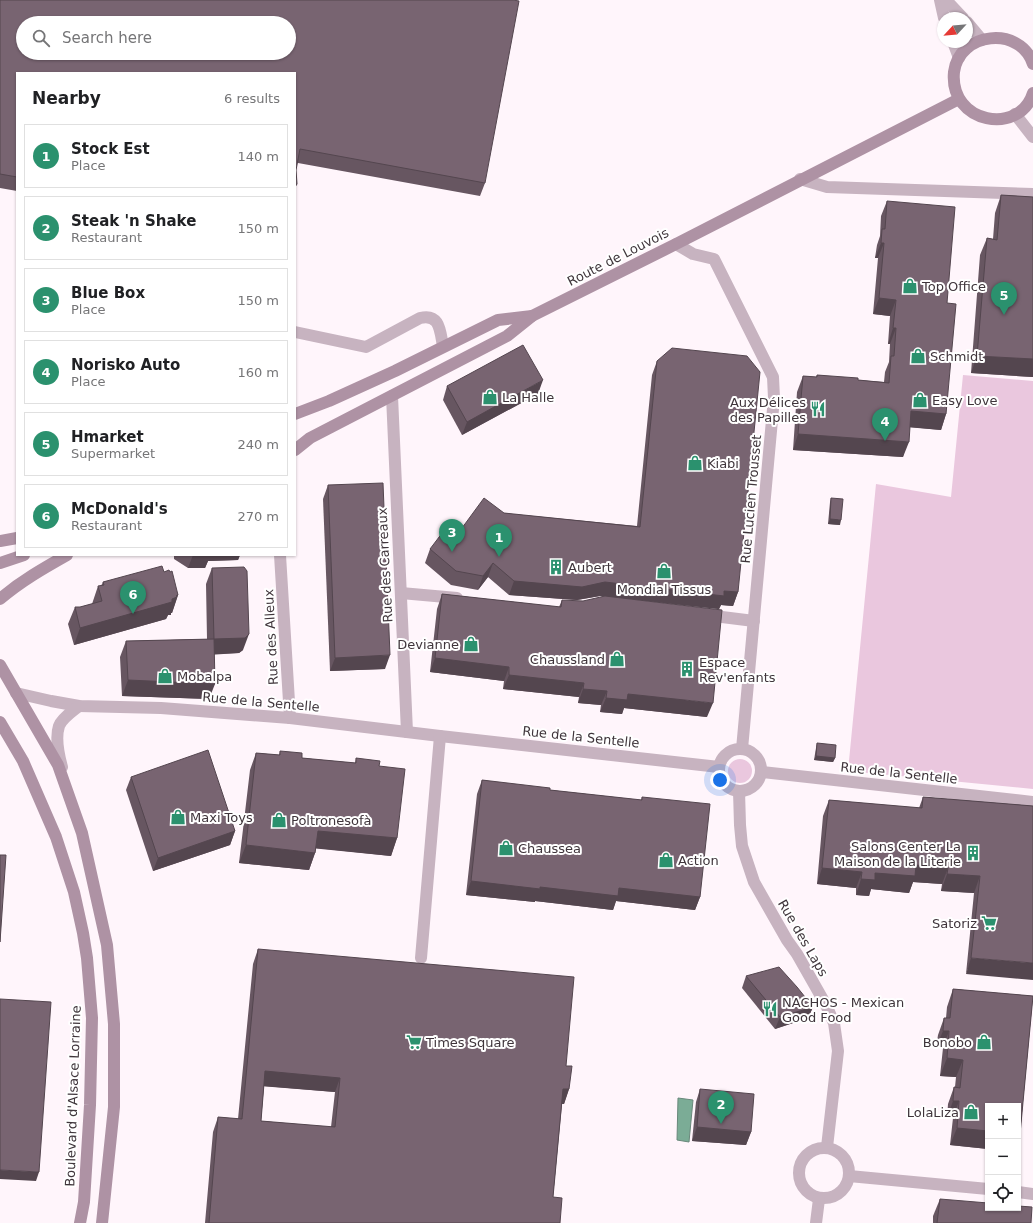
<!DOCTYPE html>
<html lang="en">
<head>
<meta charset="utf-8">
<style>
  body { margin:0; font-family:"DejaVu Sans",sans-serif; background:#f6f6f6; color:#202124 }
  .controls { position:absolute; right:12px; bottom:12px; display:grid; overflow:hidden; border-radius:0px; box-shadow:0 1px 3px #0004 }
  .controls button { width:36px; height:36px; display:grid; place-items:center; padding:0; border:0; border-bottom:1px solid #e0e0e0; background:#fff; color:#202124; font:20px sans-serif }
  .compass { position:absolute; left:937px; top:12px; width:36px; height:36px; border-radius:50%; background:#fff; box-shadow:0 1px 3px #0004; rotate:244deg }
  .you { position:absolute; left:720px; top:780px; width:14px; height:14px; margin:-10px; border:3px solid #fff; border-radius:50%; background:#1a73e8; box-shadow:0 0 0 6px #1a73e833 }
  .badge { display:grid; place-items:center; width:26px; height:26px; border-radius:50%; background:#2b916e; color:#fff; font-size:13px; font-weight:700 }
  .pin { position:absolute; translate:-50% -33px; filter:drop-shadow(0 1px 2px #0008) }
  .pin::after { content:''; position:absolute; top:21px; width:14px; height:12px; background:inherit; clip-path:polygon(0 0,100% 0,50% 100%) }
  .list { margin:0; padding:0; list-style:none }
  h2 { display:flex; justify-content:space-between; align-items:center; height:52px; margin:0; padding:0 16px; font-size:17px }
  h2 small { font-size:13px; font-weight:400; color:#757577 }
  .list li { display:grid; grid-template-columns:26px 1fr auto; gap:12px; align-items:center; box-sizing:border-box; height:64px; margin:0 8px 8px; padding:0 8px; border:1px solid #e0e0e0; border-radius:0px }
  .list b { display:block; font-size:15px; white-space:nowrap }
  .list p { margin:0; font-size:13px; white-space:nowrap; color:#757577 }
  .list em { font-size:13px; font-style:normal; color:#757577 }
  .icon { flex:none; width:22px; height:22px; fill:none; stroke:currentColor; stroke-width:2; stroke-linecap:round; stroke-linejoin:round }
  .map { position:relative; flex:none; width:1033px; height:1223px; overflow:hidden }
  .search { position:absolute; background:#fff; box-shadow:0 1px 3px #0004; left:16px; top:16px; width:280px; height:44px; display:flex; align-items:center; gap:10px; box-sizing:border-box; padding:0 14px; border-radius:22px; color:#757577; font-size:15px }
  .panel { position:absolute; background:#fff; box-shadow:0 1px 3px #0004; left:16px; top:72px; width:280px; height:484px; border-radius:0px }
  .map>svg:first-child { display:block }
  .green { fill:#eac7de }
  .water { fill:#7bac96; stroke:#69887b }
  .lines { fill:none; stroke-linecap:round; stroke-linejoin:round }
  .street { stroke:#c7b3c0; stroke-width:12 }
  .secondary { stroke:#ae92a4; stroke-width:12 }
  .wall { fill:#675661; fill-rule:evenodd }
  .shaded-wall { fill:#54464f }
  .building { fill:#786471; stroke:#54464f; fill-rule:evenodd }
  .labels { text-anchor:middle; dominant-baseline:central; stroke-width:4; stroke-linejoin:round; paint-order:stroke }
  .street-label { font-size:13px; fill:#3f353b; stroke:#fff }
  .poi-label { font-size:13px; fill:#3f353b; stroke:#fff; text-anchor:start }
</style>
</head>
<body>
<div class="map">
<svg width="1033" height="1223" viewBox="0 0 1033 1223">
  <rect width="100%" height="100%" fill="#fff5fb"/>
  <!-- green -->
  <g class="green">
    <path d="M963 375 1033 381V789L848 771 876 484 951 497Z"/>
    <circle cx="740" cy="771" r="12"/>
  </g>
  <!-- water -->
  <path class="water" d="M678 1098 693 1100 689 1142 677 1140Z"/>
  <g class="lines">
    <!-- street -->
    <g class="street">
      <path d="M940 0 944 18"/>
      <path d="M946 0 963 18"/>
      <path d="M967 22 982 40"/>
      <path d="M953 42 959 58"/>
      <path d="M1015 114 1033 137"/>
      <path d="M800 179 827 187 1033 194"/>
      <path d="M676 244 693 254 714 259 773 377 774 398 742 749"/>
      <path d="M295 332 366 347 420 318C440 313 440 331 443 346"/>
      <path d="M392 396 407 732"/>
      <path d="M280 555 290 718"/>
      <path d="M401 593 457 598"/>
      <path d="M706 615 754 621"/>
      <path d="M16 693 51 701 79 706 161 708 290 718 440 736 719 767"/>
      <circle cx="740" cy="770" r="21"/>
      <path d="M62 767C59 756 55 738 59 726 62 718 73 711 79 706"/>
      <path d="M762 772 1033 802"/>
      <path d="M739 791 740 825 742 846 754 882 787 940 797 954 826 1005 834 1023 838 1051 827 1147"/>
      <path d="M421 958 440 736"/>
      <circle cx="824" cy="1173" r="25"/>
      <path d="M849 1176 988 1189"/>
      <path d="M1018 1192 1033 1194"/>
      <path d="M816 1223 819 1199"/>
    </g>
    <!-- secondary -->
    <g class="secondary">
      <path d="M1033 64C1020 25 959 32 954 72 949 124 1020 136 1033 93"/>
      <path d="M295 414 329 401 395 371 498 320 532 316"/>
      <path d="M295 450 310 438 507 336 532 316 676 244 959 99"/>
      <path d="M0 541 17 538"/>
      <path d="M0 563 24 555"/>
      <path d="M0 599C21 581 44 568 67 555"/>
      <path d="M0 665 58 765 82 833 107 945 114 1024V1107L102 1223"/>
      <path d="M0 722 23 761 56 837 74 892 83 933 87 958 92 1018 90 1105 84 1202 80 1223"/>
    </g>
  </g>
  <!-- wall -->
  <g class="wall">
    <path d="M0 0 485 183 480 196 298 163 17 73V191L0 188Z"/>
    <path d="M1001 195 1033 197V377L971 373 980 255 987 238 993 239 995 213Z"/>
    <path d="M887 201 947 303 946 414 941 430 910 427 903 457 793 450 797 392 803 376 816 377 817 375 858 380 884 382 885 372 889 362 890 344H888L890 316 873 314 878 258H875L877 245 880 236 881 216Z"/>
    <path d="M657 361 738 592 733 606 721 605 719 609 600 596 577 600 509 595 488 577 478 590 451 585 425 563 430 549 462 528 504 513 637 526 652 375Z"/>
    <path d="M447 386 538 394 462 435 443 400Z"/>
    <path d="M328 485 385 669 330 671 323 499Z"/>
    <path d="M831 498 840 525 828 524 830 502Z"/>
    <path d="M174 555H240L238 560 208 561 205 568H188L174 559Z"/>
    <path d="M212 568 243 650 239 653 214 654 209 699 122 696 120 657 126 641 207 639 206 584Z"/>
    <path d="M164 572 178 595 172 613H171V615H168L166 619 74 645 68 624 75 607H80L92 604 98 586H101L103 582Z"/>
    <path d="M442 594 559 607 562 600 707 717 624 708 622 714 600 712 601 705 578 703 579 697 503 689 504 681 430 672 437 609Z"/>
    <path d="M817 743 835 758 833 762 814 760 816 748Z"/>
    <path d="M280 751 302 758 355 763 356 758 379 766 397 838 391 856 316 848 315 853 309 870 239 863 250 770 256 753 279 755Z"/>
    <path d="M131 777 235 831 230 845 153 871 126 790Z"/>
    <path d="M482 780 550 790 641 800 642 797 700 897 695 910 616 901 613 910 535 901V902L466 895 477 794Z"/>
    <path d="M923 797 1033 806 966 974 974 893 941 891 942 884 913 882 909 893 871 889 869 896 856 895V888L817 884 823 816 829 800 919 808Z"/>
    <path d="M258 949 566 1066 569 1089 564 1104H562L553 1197 560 1223H205L213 1132 218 1117 238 1119 253 964ZM264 1086 335 1092 331 1127 261 1121Z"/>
    <path d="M746 976 813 1007 808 1018 775 1029 742 988Z"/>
    <path d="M953 989 1033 996 1020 1134 1018 1139V1106H988V1149L950 1145 953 1118H947L948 1104 954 1087H955L956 1077 940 1076 943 1048H936L938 1035 944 1018H946L947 1007Z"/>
    <path d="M700 1089 751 1132 746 1145 692 1141 696 1102Z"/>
    <path d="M940 1199 1031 1223H933V1216Z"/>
  </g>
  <!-- shaded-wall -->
  <g class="shaded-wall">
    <path d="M881 243H884L878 258H875Z"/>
    <path d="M879 298 896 300 890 316 873 314Z"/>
    <path d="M893 328H896L890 344H888Z"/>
    <path d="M977 356 1033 359V377L971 373Z"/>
    <path d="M543 380 538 394 462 435 467 422Z"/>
    <path d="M911 411 946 414 941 430 906 427Z"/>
    <path d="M798 434 909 442 903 457 793 450Z"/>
    <path d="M830 519 841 520 840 525 828 524Z"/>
    <path d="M193 555H240L238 560 208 561 205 568H188Z"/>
    <path d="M493 563 488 577 478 590 483 576Z"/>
    <path d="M514 581 605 582 738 592 733 606 721 605 719 609 600 596 577 600 509 595Z"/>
    <path d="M178 595 172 613H171V615H168L166 619 74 645 80 628Z"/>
    <path d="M249 634 243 650 239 653 208 655 214 639Z"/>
    <path d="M390 655 385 669 330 671 335 658Z"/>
    <path d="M435 658 509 667 504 681 430 672Z"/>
    <path d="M509 675 584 683 579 697 503 689Z"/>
    <path d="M128 680 215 684 209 699 122 696Z"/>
    <path d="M583 689 607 691 601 705 578 703Z"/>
    <path d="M628 694 713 703 707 717 624 708 622 714 600 712 606 698Z"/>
    <path d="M816 756 835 758 833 762 814 760Z"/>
    <path d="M235 831 230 845 153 871 158 858Z"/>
    <path d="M318 831 397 838 391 856 311 848Z"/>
    <path d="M246 845 315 853 309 870 239 863Z"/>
    <path d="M916 865 948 868 942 884 913 882 909 893 871 889 869 896 856 895 861 879 875 873Z"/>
    <path d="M822 868 862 872 856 888 817 884Z"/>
    <path d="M947 874 980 876 974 893 941 891Z"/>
    <path d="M471 881 540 887 619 888 700 897 695 910 616 901 613 910 535 901V902L466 895Z"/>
    <path d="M971 958 1033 963V980L966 974Z"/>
    <path d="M813 1007 808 1018 775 1029 780 1017Z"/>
    <path d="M943 1031H949L943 1048H936Z"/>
    <path d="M947 1058 963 1060 956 1077 940 1076Z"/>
    <path d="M265 1071 340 1078 335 1092 260 1086Z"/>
    <path d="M563 1089H569L564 1104 558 1103Z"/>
    <path d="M953 1101H959L953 1118H947Z"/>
    <path d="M697 1127 751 1132 746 1145 692 1141Z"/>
    <path d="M957 1128 988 1131V1149L950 1145Z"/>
    <path d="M1018 1134H1020L1018 1139Z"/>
    <path d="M0 1170 39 1172 36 1181 0 1179Z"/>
  </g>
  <!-- building -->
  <g class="building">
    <path d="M0 0H513L519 1 485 183 300 149 296 170 297 184 295 187V73H17V177L0 174ZM23 23H289V53H23Z"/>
    <path d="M1001 195 1033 197V359L977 356 987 238 997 240Z"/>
    <path d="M887 201 955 207 947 303 956 304 946 414 911 411 909 442 798 434 803 376 817 377V375L858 378V380L889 383 891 356H894L896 328H893L896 300 879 298 884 243H881L882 229H885Z"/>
    <path d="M523 345 543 380 467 422 447 386Z"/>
    <path d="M672 348 747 356 760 372 738 592 724 591V596L605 582 582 587 514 581 493 563 483 576 456 571 430 549 452 520 462 528 484 498 504 513 640 527 657 361Z"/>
    <path d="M383 483 390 655 335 658 328 485Z"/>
    <path d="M831 498 843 499 841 520 830 519Z"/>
    <path d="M162 566 164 572 169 570 170 572 172 571 178 595 176 596 177 597 172 599V602L80 628 75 607H80L102 601 98 586 104 585 103 582Z"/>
    <path d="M244 567 247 571 249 634 245 638 214 639 215 684 128 680 126 641 214 639 212 568Z"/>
    <path d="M442 594 561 607 562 600 583 601 605 596 722 610 713 703 628 694 627 700 606 698 607 691 583 689 584 683 509 675V667L435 658Z"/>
    <path d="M817 743 836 745 835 758 816 756Z"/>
    <path d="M208 750 235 831 158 858 131 777Z"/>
    <path d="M280 751 302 753V758L356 763V758L380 761 379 766 405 769 397 838 318 831 315 853 246 845 256 753 280 755Z"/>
    <path d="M482 780 550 788V790L642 800V797L710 804 700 897 619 888 618 896 540 887V889L471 881Z"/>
    <path d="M923 797 1033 806V963L971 958 980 876 947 874 948 868 916 865 915 876 875 873V880L861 879 862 872 822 868 829 800 922 808Z"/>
    <path d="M0 855H6L0 942Z"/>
    <path d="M258 949 574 977 566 1066H572L569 1089H563L553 1197 562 1198 560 1223H209L218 1117 242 1119ZM265 1071 340 1078 335 1127 261 1121Z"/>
    <path d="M779 967 797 987 813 1007 780 1017 746 976Z"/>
    <path d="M953 989 1033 996 1020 1134H1018V1106H988V1131L957 1128 959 1101H953L954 1087 960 1088 963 1060 947 1058 949 1031H943L944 1018H950Z"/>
    <path d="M0 999 51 1002 39 1172 0 1170Z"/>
    <path d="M700 1089 754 1094 751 1132 697 1127Z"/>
    <path d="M940 1199 988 1203V1208H1018V1206L1032 1207 1031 1223H937Z"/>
  </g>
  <!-- icons -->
  <defs>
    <symbol id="shop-bare" viewBox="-9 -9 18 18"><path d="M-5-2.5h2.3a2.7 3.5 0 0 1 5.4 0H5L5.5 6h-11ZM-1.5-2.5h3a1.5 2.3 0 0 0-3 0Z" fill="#2b916e" stroke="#fff" stroke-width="2.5" paint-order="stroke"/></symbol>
    <symbol id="restaurant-bare" viewBox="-9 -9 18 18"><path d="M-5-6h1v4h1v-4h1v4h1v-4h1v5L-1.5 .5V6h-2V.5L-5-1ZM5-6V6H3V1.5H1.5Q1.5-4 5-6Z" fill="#2b916e" stroke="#fff" stroke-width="2.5" paint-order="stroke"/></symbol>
    <symbol id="building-bare" viewBox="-9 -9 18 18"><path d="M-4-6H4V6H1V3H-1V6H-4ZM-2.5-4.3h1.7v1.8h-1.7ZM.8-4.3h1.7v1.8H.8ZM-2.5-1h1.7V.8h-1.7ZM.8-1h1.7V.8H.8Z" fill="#2b916e" stroke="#fff" stroke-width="2.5" paint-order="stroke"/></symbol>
    <symbol id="supermarket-bare" viewBox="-9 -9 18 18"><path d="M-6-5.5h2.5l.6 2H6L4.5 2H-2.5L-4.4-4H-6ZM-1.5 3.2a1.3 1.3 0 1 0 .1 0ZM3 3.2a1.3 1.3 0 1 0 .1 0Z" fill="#2b916e" stroke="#fff" stroke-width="2.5" paint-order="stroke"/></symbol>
  </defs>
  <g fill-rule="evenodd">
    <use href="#shop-bare" x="899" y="275" width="22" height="22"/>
    <use href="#shop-bare" x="907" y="345" width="22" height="22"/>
    <use href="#shop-bare" x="479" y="386" width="22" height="22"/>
    <use href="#shop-bare" x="909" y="389" width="22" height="22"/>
    <use href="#restaurant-bare" x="807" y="398" width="22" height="22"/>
    <use href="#shop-bare" x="684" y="452" width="22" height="22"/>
    <use href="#building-bare" x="545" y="556" width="22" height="22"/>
    <use href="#shop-bare" x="653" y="560" width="22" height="22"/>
    <use href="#shop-bare" x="460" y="633" width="22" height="22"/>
    <use href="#shop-bare" x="606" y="648" width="22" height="22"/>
    <use href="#building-bare" x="676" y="658" width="22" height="22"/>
    <use href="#shop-bare" x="154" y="665" width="22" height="22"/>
    <use href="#shop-bare" x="167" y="806" width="22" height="22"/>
    <use href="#shop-bare" x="268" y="809" width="22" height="22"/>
    <use href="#shop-bare" x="495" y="837" width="22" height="22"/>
    <use href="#building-bare" x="962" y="842" width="22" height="22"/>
    <use href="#shop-bare" x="655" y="849" width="22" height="22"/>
    <use href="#supermarket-bare" x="978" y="912" width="22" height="22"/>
    <use href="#restaurant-bare" x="759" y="998" width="22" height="22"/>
    <use href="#supermarket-bare" x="403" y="1031" width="22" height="22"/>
    <use href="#shop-bare" x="973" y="1031" width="22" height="22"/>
    <use href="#shop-bare" x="960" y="1101" width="22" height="22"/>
  </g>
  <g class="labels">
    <!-- street labels -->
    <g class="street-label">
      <text transform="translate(618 257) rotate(-27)">Route de Louvois</text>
      <text transform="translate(751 499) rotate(-85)">Rue Lucien Trousset</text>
      <text transform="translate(385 565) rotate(-93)">Rue des Carreaux</text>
      <text transform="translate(271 637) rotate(-93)">Rue des Alleux</text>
      <text transform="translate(261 702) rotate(5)">Rue de la Sentelle</text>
      <text transform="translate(581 737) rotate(6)">Rue de la Sentelle</text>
      <text transform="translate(899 773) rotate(6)">Rue de la Sentelle</text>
      <text transform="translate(803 938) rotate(60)">Rue des Laps</text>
      <text transform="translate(73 1096) rotate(-88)">Boulevard d'Alsace Lorraine</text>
    </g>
    <!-- poi labels -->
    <g class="poi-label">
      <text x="922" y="286">Top Office</text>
      <text x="930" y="356">Schmidt</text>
      <text x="502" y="397">La Halle</text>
      <text x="932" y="400">Easy Love</text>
      <text x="806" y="402" text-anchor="end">Aux Délices<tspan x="806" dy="15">des Papilles</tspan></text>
      <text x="707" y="463">Kiabi</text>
      <text x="568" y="567">Aubert</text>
      <text x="664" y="589" text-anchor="middle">Mondial Tissus</text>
      <text x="459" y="644" text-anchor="end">Devianne</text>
      <text x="605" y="659" text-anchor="end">Chaussland</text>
      <text x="699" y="662">Espace<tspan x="699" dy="15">Rev'enfants</tspan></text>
      <text x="177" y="676">Mobalpa</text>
      <text x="190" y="817">Maxi Toys</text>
      <text x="291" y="820">Poltronesofà</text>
      <text x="961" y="846" text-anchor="end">Salons Center La<tspan x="961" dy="15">Maison de la Literie</tspan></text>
      <text x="518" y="848">Chaussea</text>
      <text x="678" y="860">Action</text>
      <text x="977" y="923" text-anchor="end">Satoriz</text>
      <text x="782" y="1002">NACHOS - Mexican<tspan x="782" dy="15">Good Food</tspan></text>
      <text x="426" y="1042">Times Square</text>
      <text x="972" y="1042" text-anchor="end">Bonobo</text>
      <text x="959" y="1112" text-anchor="end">LolaLiza</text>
    </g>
  </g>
</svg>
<div class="controls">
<button>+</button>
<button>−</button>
<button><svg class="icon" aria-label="locate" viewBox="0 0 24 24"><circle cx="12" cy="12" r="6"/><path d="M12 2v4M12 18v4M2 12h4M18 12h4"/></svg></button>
</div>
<svg class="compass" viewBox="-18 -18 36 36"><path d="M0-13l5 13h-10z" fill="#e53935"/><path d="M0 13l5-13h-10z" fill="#757577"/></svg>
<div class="you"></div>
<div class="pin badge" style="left:499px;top:557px">1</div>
<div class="pin badge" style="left:721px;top:1124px">2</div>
<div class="pin badge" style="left:452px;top:552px">3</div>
<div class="pin badge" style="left:885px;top:441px">4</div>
<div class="pin badge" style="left:1004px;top:315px">5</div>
<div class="pin badge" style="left:133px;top:614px">6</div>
<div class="search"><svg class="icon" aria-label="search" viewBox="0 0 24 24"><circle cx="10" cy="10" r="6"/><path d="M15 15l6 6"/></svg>Search here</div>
<section class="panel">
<h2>Nearby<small>6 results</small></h2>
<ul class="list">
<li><span class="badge">1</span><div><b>Stock Est</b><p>Place</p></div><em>140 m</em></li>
<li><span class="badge">2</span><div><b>Steak 'n Shake</b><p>Restaurant</p></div><em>150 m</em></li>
<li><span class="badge">3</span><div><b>Blue Box</b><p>Place</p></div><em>150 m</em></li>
<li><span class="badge">4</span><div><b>Norisko Auto</b><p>Place</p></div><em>160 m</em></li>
<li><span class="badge">5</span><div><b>Hmarket</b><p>Supermarket</p></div><em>240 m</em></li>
<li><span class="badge">6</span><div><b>McDonald's</b><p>Restaurant</p></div><em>270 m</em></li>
</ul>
</section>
</div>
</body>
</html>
